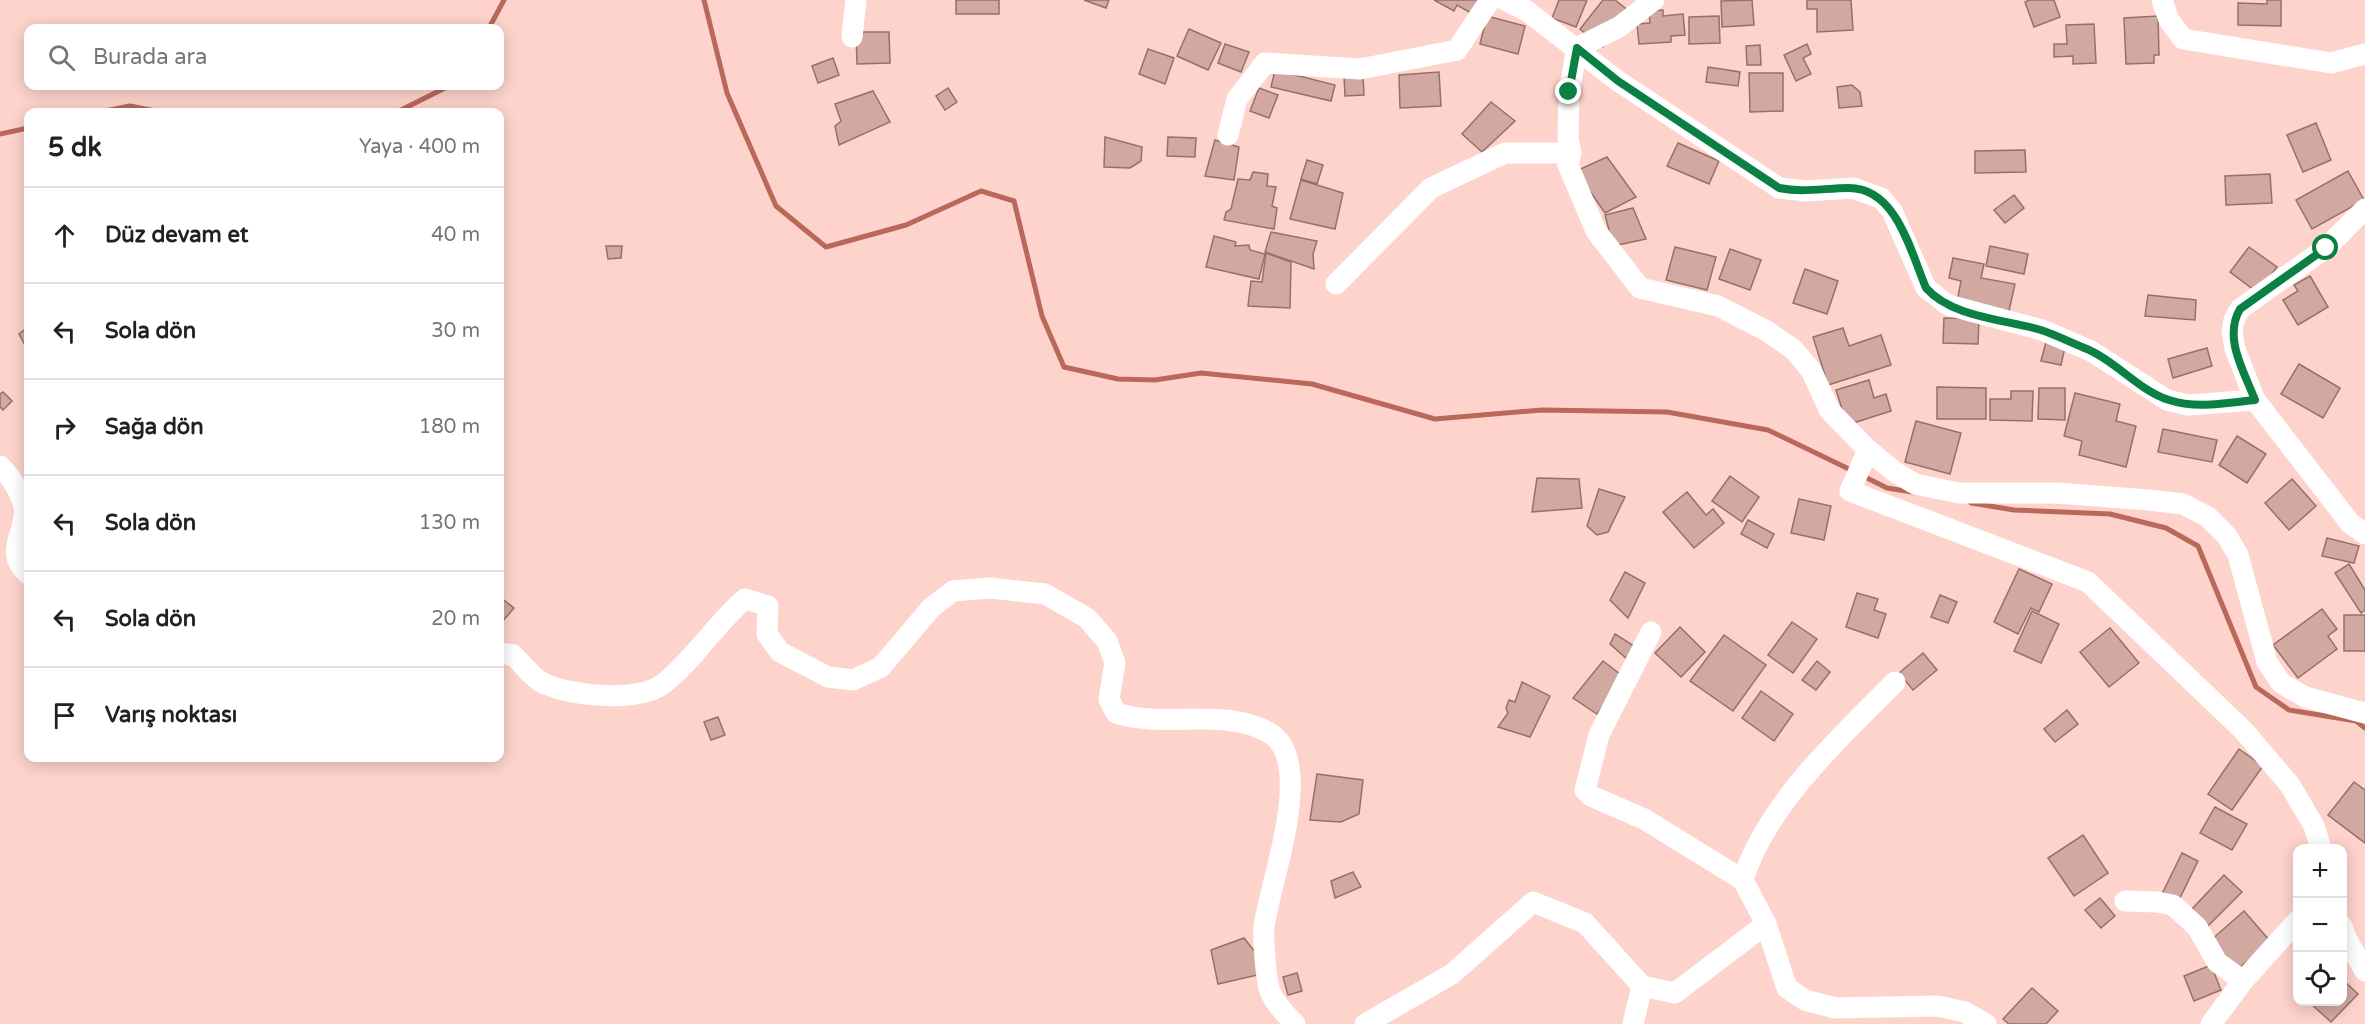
<!DOCTYPE html>
<html lang="tr">
<head>
<meta charset="utf-8">
<style>
  body { margin:0; font-family:"Varela Round",sans-serif; background:#f6f6f6; color:#202124 }
  .controls { position:absolute; right:18px; bottom:18px; display:grid; overflow:hidden; border-radius:12px; box-shadow:0 3px 15px #0003 }
  .controls button { width:54px; height:54px; display:grid; place-items:center; padding:0; border:0; border-bottom:2px solid #e0e0e0; background:#fff; color:#202124; font:30px sans-serif }
  .stop { position:absolute; width:18px; height:18px; margin:-14px; border:4px solid #0b8043; border-radius:50%; background:#fff }
  .stop.end { background:#0b8043; border-color:#fff; box-shadow:0 2px 6px #0008 }
  .list { margin:0; padding:0; list-style:none }
  h2 { display:flex; justify-content:space-between; align-items:center; height:78px; margin:0; padding:0 24px; font-size:26px }
  h2 small { font-size:20px; font-weight:400; color:#757577 }
  .list li { display:grid; grid-template-columns:39px 1fr auto; gap:18px; align-items:center; box-sizing:border-box; height:96px; padding:0 24px; border-top:2px solid #e0e0e0 }
  .list b { display:block; font-size:22px; white-space:nowrap }
  .list em { font-size:20px; font-style:normal; color:#757577 }
  .icon { flex:none; width:33px; height:33px; fill:none; stroke:currentColor; stroke-width:2; stroke-linecap:round; stroke-linejoin:round }
  .map { position:relative; flex:none; width:2365px; height:1024px; overflow:hidden }
  .search { position:absolute; background:#fff; box-shadow:0 3px 15px #0003; left:24px; top:24px; width:480px; height:66px; display:flex; align-items:center; gap:15px; box-sizing:border-box; padding:0 21px; border-radius:12px; color:#757577; font-size:22px }
  .panel { position:absolute; background:#fff; box-shadow:0 3px 15px #0003; left:24px; top:108px; width:480px; height:654px; border-radius:12px }
  .map>svg:first-child { display:block }
  .lines { fill:none; stroke-linecap:round; stroke-linejoin:round }
  .stream { stroke:#b96859; stroke-width:5 }
  .building { fill:#d1a9a1; stroke:#957169; stroke-width:1.5 }
  .minor { stroke:#fff; stroke-width:21 }
  .route { stroke:#0b8043; stroke-width:8 }
</style>
</head>
<body>
<div class="map">
<svg width="2365" height="1024" viewBox="0 0 2365 1024">
  <rect width="100%" height="100%" fill="#fdd3cb"/>
  <g class="lines">
    <!-- stream -->
    <g class="stream">
      <path d="M704 0 727 93 776 206 826 247 906 225 981 191 1014 201 1042 316 1064 367 1118 379 1155 380 1201 373 1312 384 1435 419 1542 410 1667 412 1768 430 1853 471"/>
      <path d="M489 28 504 0"/>
      <path d="M100 112 130 106 160 112"/>
      <path d="M397 112 449 86"/>
      <path d="M0 134 28 128"/>
      <path d="M1861 475 1887 488 1912 492"/>
      <path d="M1971 503 2014 510 2110 514 2166 528 2198 546 2256 687 2289 710 2356 721 2365 728"/>
    </g>
  </g>
  <!-- building -->
  <g class="building">
    <rect x="956" y="0" width="43" height="14"/>
    <path d="M1084 0H1109L1106 8Z"/>
    <path d="M1434 0H1478L1471 13 1457 5 1454 11Z"/>
    <path d="M1559 0H1587L1576 27 1552 18Z"/>
    <path d="M1603 0H1615L1630 12 1603 47 1580 29Z"/>
    <path d="M1752 0 1754 25 1722 27 1721 1Z"/>
    <path d="M1807 0H1851L1853 30 1817 32V9H1807Z"/>
    <path d="M2029 0H2054L2060 17 2034 27 2025 2Z"/>
    <path d="M2267 0H2281V26L2238 25V3L2267 4Z"/>
    <path d="M1663 10V16L1683 14 1685 35 1671 36V42L1639 44 1637 24 1650 23 1649 11Z"/>
    <path d="M1487 16 1525 26 1518 54 1480 44Z"/>
    <path d="M1719 16 1720 43 1689 44V17Z"/>
    <path d="M2158 16 2159 55H2154V63L2126 64 2124 18Z"/>
    <path d="M2094 24 2096 63 2073 64V56L2054 57V44H2067L2066 25Z"/>
    <path d="M1189 29 1221 43 1208 70 1177 56Z"/>
    <path d="M856 32H889L890 63 857 64Z"/>
    <path d="M1225 44 1249 52 1241 72 1218 63Z"/>
    <path d="M1807 44 1811 54 1803 58 1811 74 1796 81 1784 55Z"/>
    <path d="M1760 45 1761 65H1747L1746 46Z"/>
    <path d="M1148 49 1174 58 1165 84 1139 74Z"/>
    <path d="M833 58 839 75 818 83 812 66Z"/>
    <path d="M1708 67 1740 72 1738 86 1706 82Z"/>
    <path d="M1275 70 1335 85 1331 101 1271 87Z"/>
    <path d="M1439 72 1441 106 1400 108 1399 75Z"/>
    <path d="M1749 73H1783V111L1750 112Z"/>
    <path d="M1344 75H1363L1364 95 1345 96Z"/>
    <path d="M1852 85 1860 92 1862 106 1839 108 1837 87Z"/>
    <path d="M948 88 957 102 945 110 936 96Z"/>
    <path d="M1259 88 1278 95 1269 118 1250 111Z"/>
    <path d="M873 91 890 122 839 145 835 126 841 121 835 104Z"/>
    <path d="M1491 102 1515 121 1482 152 1462 134Z"/>
    <path d="M2316 123 2331 160 2303 172 2287 135Z"/>
    <path d="M1105 137 1142 147 1141 161 1130 168 1104 167Z"/>
    <path d="M1168 137 1196 138 1195 157 1167 156Z"/>
    <path d="M1215 140 1239 147 1234 180 1205 176Z"/>
    <path d="M1678 143 1719 161 1709 184 1667 166Z"/>
    <path d="M2025 150 2026 172 1975 173V151Z"/>
    <path d="M1607 157 1636 197 1605 213 1576 171Z"/>
    <path d="M1307 160 1323 165 1317 184 1301 179Z"/>
    <path d="M2348 171 2364 200 2312 229 2296 200Z"/>
    <path d="M1253 172 1268 174 1267 186 1276 187 1272 206 1277 208 1274 229 1224 220 1226 212 1231 209 1238 179 1250 180Z"/>
    <path d="M2270 174 2272 203 2226 205 2225 176Z"/>
    <path d="M1301 180 1343 193 1335 229 1290 219Z"/>
    <path d="M2014 195 2024 208 2005 223 1994 210Z"/>
    <path d="M1633 208 1646 239 1613 246 1605 215Z"/>
    <path d="M1271 232 1317 241 1313 254 1314 269 1265 252Z"/>
    <path d="M1214 236 1236 242 1235 246 1249 245 1250 250 1265 254 1259 279 1206 267Z"/>
    <path d="M606 246H622L621 258 608 259Z"/>
    <path d="M1990 246 2028 254 2024 274 1986 266Z"/>
    <path d="M1675 247 1716 257 1707 290 1666 280Z"/>
    <path d="M2249 247 2277 267 2258 293 2230 272Z"/>
    <path d="M1730 249 1761 260 1750 290 1719 279Z"/>
    <path d="M1266 253 1291 262 1290 308 1248 306 1251 281 1262 282Z"/>
    <path d="M1953 258 1984 264 1981 278 2015 284 2009 311 1957 302 1961 281 1949 278Z"/>
    <path d="M1805 269 1838 281 1827 314 1793 303Z"/>
    <path d="M2310 276 2328 307 2298 325 2283 300 2298 291 2294 285Z"/>
    <path d="M2148 295 2196 300 2195 320 2145 316Z"/>
    <path d="M1944 318 1979 319 1978 344 1943 343Z"/>
    <path d="M28 327V348L27 349 19 334Z"/>
    <path d="M1843 328 1849 346 1881 335 1891 365 1828 385 1813 337Z"/>
    <path d="M2046 342 2065 347 2061 365 2041 361Z"/>
    <path d="M2207 348 2212 366 2173 378 2168 359Z"/>
    <path d="M2299 364 2340 388 2323 418 2281 394Z"/>
    <path d="M1869 380 1874 398 1886 394 1891 411 1847 425 1836 390Z"/>
    <path d="M1937 387 1986 388V419H1937Z"/>
    <path d="M2039 388H2065V420L2038 419Z"/>
    <path d="M2011 391H2033L2032 421 1990 420V399H2011Z"/>
    <path d="M3 392 12 401 3 410 0 407V394Z"/>
    <path d="M2075 393 2120 404 2116 421 2136 426 2126 467 2079 455 2082 441 2064 436Z"/>
    <path d="M1916 421 1961 433 1950 474 1905 462Z"/>
    <path d="M2163 429 2217 440 2212 462 2158 452Z"/>
    <path d="M2237 436 2266 454 2247 483 2219 465Z"/>
    <path d="M1730 476 1759 497 1742 522 1712 501Z"/>
    <path d="M1537 478 1579 479 1582 508 1532 512Z"/>
    <path d="M2292 479 2316 506 2289 530 2265 503Z"/>
    <path d="M1599 489 1625 497 1608 532 1597 535 1587 526Z"/>
    <path d="M1687 492 1706 515 1713 509 1724 523 1694 548 1663 512Z"/>
    <path d="M1799 499 1831 506 1824 540 1791 533Z"/>
    <path d="M1748 520 1774 534 1767 548 1741 534Z"/>
    <path d="M2327 538 2359 546 2354 563 2322 556Z"/>
    <path d="M2349 564 2365 590V610L2361 613 2335 573Z"/>
    <path d="M2019 569 2052 584 2039 612 2031 608 2018 634 1994 622Z"/>
    <path d="M1625 572 1645 583 1628 618 1610 600Z"/>
    <path d="M1857 593 1878 599 1874 610 1886 614 1878 638 1846 627Z"/>
    <path d="M1940 595 1957 602 1948 623 1931 617Z"/>
    <path d="M500 597 514 608 500 624Z"/>
    <path d="M2322 609 2337 629 2328 636 2337 649 2298 678 2273 645Z"/>
    <path d="M2032 611 2059 624 2041 663 2014 651Z"/>
    <rect x="2344" y="615" width="21" height="36"/>
    <path d="M1792 622 1817 639 1793 673 1768 655Z"/>
    <path d="M1680 627 1705 652 1681 677 1655 653Z"/>
    <path d="M2110 628 2139 663 2109 687 2080 652Z"/>
    <path d="M1615 634 1634 646 1627 659 1610 644Z"/>
    <path d="M1724 635 1766 665 1733 711 1690 681Z"/>
    <path d="M1923 653 1937 670 1913 690 1899 673Z"/>
    <path d="M1603 661 1625 678 1597 714 1573 698Z"/>
    <path d="M1817 661 1830 672 1816 690 1802 680Z"/>
    <path d="M1522 682 1550 696 1530 737 1498 727 1508 713 1506 708 1509 700 1515 702Z"/>
    <path d="M1761 691 1793 714 1774 741 1742 718Z"/>
    <path d="M2067 710 2078 724 2055 742 2044 729Z"/>
    <path d="M718 717 725 735 711 740 704 722Z"/>
    <path d="M2239 749 2263 766 2232 810 2208 794Z"/>
    <path d="M1317 774 1363 780 1359 814 1341 822 1310 820Z"/>
    <path d="M2354 782 2365 790V843L2328 815Z"/>
    <path d="M2215 807 2247 824 2232 850 2200 833Z"/>
    <path d="M2083 835 2108 873 2074 896 2048 858Z"/>
    <path d="M2182 853 2198 861 2178 902 2162 894Z"/>
    <path d="M1353 872 1361 887 1335 898 1331 881Z"/>
    <path d="M2224 875 2242 892 2207 927 2190 911Z"/>
    <path d="M2100 898 2115 916 2101 928 2085 910Z"/>
    <path d="M2244 911 2270 941 2236 971 2210 941Z"/>
    <path d="M1244 938 1260 958 1262 974 1218 984 1211 950Z"/>
    <path d="M2211 965 2221 990 2194 1001 2184 976Z"/>
    <path d="M1297 973 1302 991 1288 995 1283 977Z"/>
    <path d="M2342 979 2358 994 2331 1022 2309 1002H2342Z"/>
    <path d="M2032 988 2058 1011 2046 1024H2009L2003 1019Z"/>
  </g>
  <g class="lines">
    <!-- minor -->
    <g class="minor">
      <path d="M1505 0 1527 11 1618 81 1779 188 1806 191 1853 188 1881 198 1892 211 1926 288 1948 305 2042 330 2091 351 2167 400 2188 405 2255 400"/>
      <path d="M2162 0 2169 20 2183 39 2331 63 2365 54"/>
      <path d="M852 37 856 0"/>
      <path d="M1577 48 1569 92 1568 138 1571 153 1568 165 1596 231 1640 288 1718 306 1765 330 1793 349 1811 370 1830 411 1868 450 1895 472 1915 484 1959 493H2056L2149 500 2183 504 2208 517 2227 536 2238 555 2267 662 2281 683 2305 697 2365 713"/>
      <path d="M1577 48 1619 27 1654 0"/>
      <path d="M1228 135 1237 99 1265 63 1360 69 1457 50 1490 0"/>
      <path d="M2365 209 2326 248 2240 309 2234 320 2232 332 2235 349 2255 400 2350 523 2365 534"/>
      <path d="M1336 284 1431 188 1505 153H1571"/>
      <path d="M1868 450 1850 491 2088 582 2244 731 2290 785 2314 826 2321 848"/>
      <path d="M0 466C9 474 22 494 24 507 28 532 2 551 28 574"/>
      <path d="M1651 632 1599 735 1585 790 1591 796 1644 819 1743 880"/>
      <path d="M500 653 513 655C522 663 532 678 543 683 571 696 637 703 663 684 694 660 715 624 745 599L768 606 767 634 780 652 828 677 853 680 881 667 931 608 953 591 990 588 1045 594 1087 618 1107 641 1115 663 1109 699 1116 713C1165 729 1221 707 1268 732 1318 759 1269 884 1264 927 1263 940 1266 980 1270 991 1274 1002 1287 1016 1295 1024"/>
      <path d="M1895 682C1842 735 1765 806 1743 880L1766 924 1787 988 1805 1000 1835 1008 1938 1006 1965 1012 1986 1024"/>
      <path d="M2125 901 2157 902 2173 905 2197 927 2217 962 2243 981"/>
      <path d="M2342 926 2346 938 2365 971"/>
      <path d="M1642 986 1675 993 1766 924"/>
      <path d="M1365 1024 1452 974 1533 902 1585 923 1642 986 1633 1024"/>
      <path d="M2211 1024 2243 981 2298 920"/>
    </g>
  </g>
  <g class="lines">
    <!-- route -->
    <path class="route" d="M1569 92 1577 48 1618 81 1779 188C1803 193 1825 188 1849 188 1897 188 1911 253 1926 288 1953 318 2004 319 2041 330 2056 335 2072 343 2087 349 2116 361 2138 390 2169 400 2196 409 2227 403 2255 400 2244 371 2223 338 2240 309L2326 248"/>
  </g>
</svg>
<div class="controls">
<button>+</button>
<button>−</button>
<button><svg class="icon" aria-label="locate" viewBox="0 0 24 24"><circle cx="12" cy="12" r="6"/><path d="M12 2v4M12 18v4M2 12h4M18 12h4"/></svg></button>
</div>
<div class="stop" style="left:2326px;top:248px"></div>
<div class="stop end" style="left:1569px;top:92px"></div>
<div class="search"><svg class="icon" aria-label="search" viewBox="0 0 24 24"><circle cx="10" cy="10" r="6"/><path d="M15 15l6 6"/></svg>Burada ara</div>
<section class="panel">
<h2>5 dk<small>Yaya · 400 m</small></h2>
<ul class="list">
<li><svg class="icon" aria-label="ahead" viewBox="0 0 24 24"><path d="M12 20V5M6 11l6-6 6 6"/></svg><div><b>Düz devam et</b></div><em>40 m</em></li>
<li><svg class="icon" aria-label="left" viewBox="0 0 24 24"><path d="M17 20v-9H6M10 6l-5 5 5 5"/></svg><div><b>Sola dön</b></div><em>30 m</em></li>
<li><svg class="icon" aria-label="right" viewBox="0 0 24 24"><path d="M7 20v-9h11M14 6l5 5-5 5"/></svg><div><b>Sağa dön</b></div><em>180 m</em></li>
<li><svg class="icon" aria-label="left" viewBox="0 0 24 24"><path d="M17 20v-9H6M10 6l-5 5 5 5"/></svg><div><b>Sola dön</b></div><em>130 m</em></li>
<li><svg class="icon" aria-label="left" viewBox="0 0 24 24"><path d="M17 20v-9H6M10 6l-5 5 5 5"/></svg><div><b>Sola dön</b></div><em>20 m</em></li>
<li><svg class="icon" aria-label="arrive" viewBox="0 0 24 24"><path d="M6 21V4h12l-3 4 3 4H6"/></svg><div><b>Varış noktası</b></div></li>
</ul>
</section>
</div>
</body>
</html>
